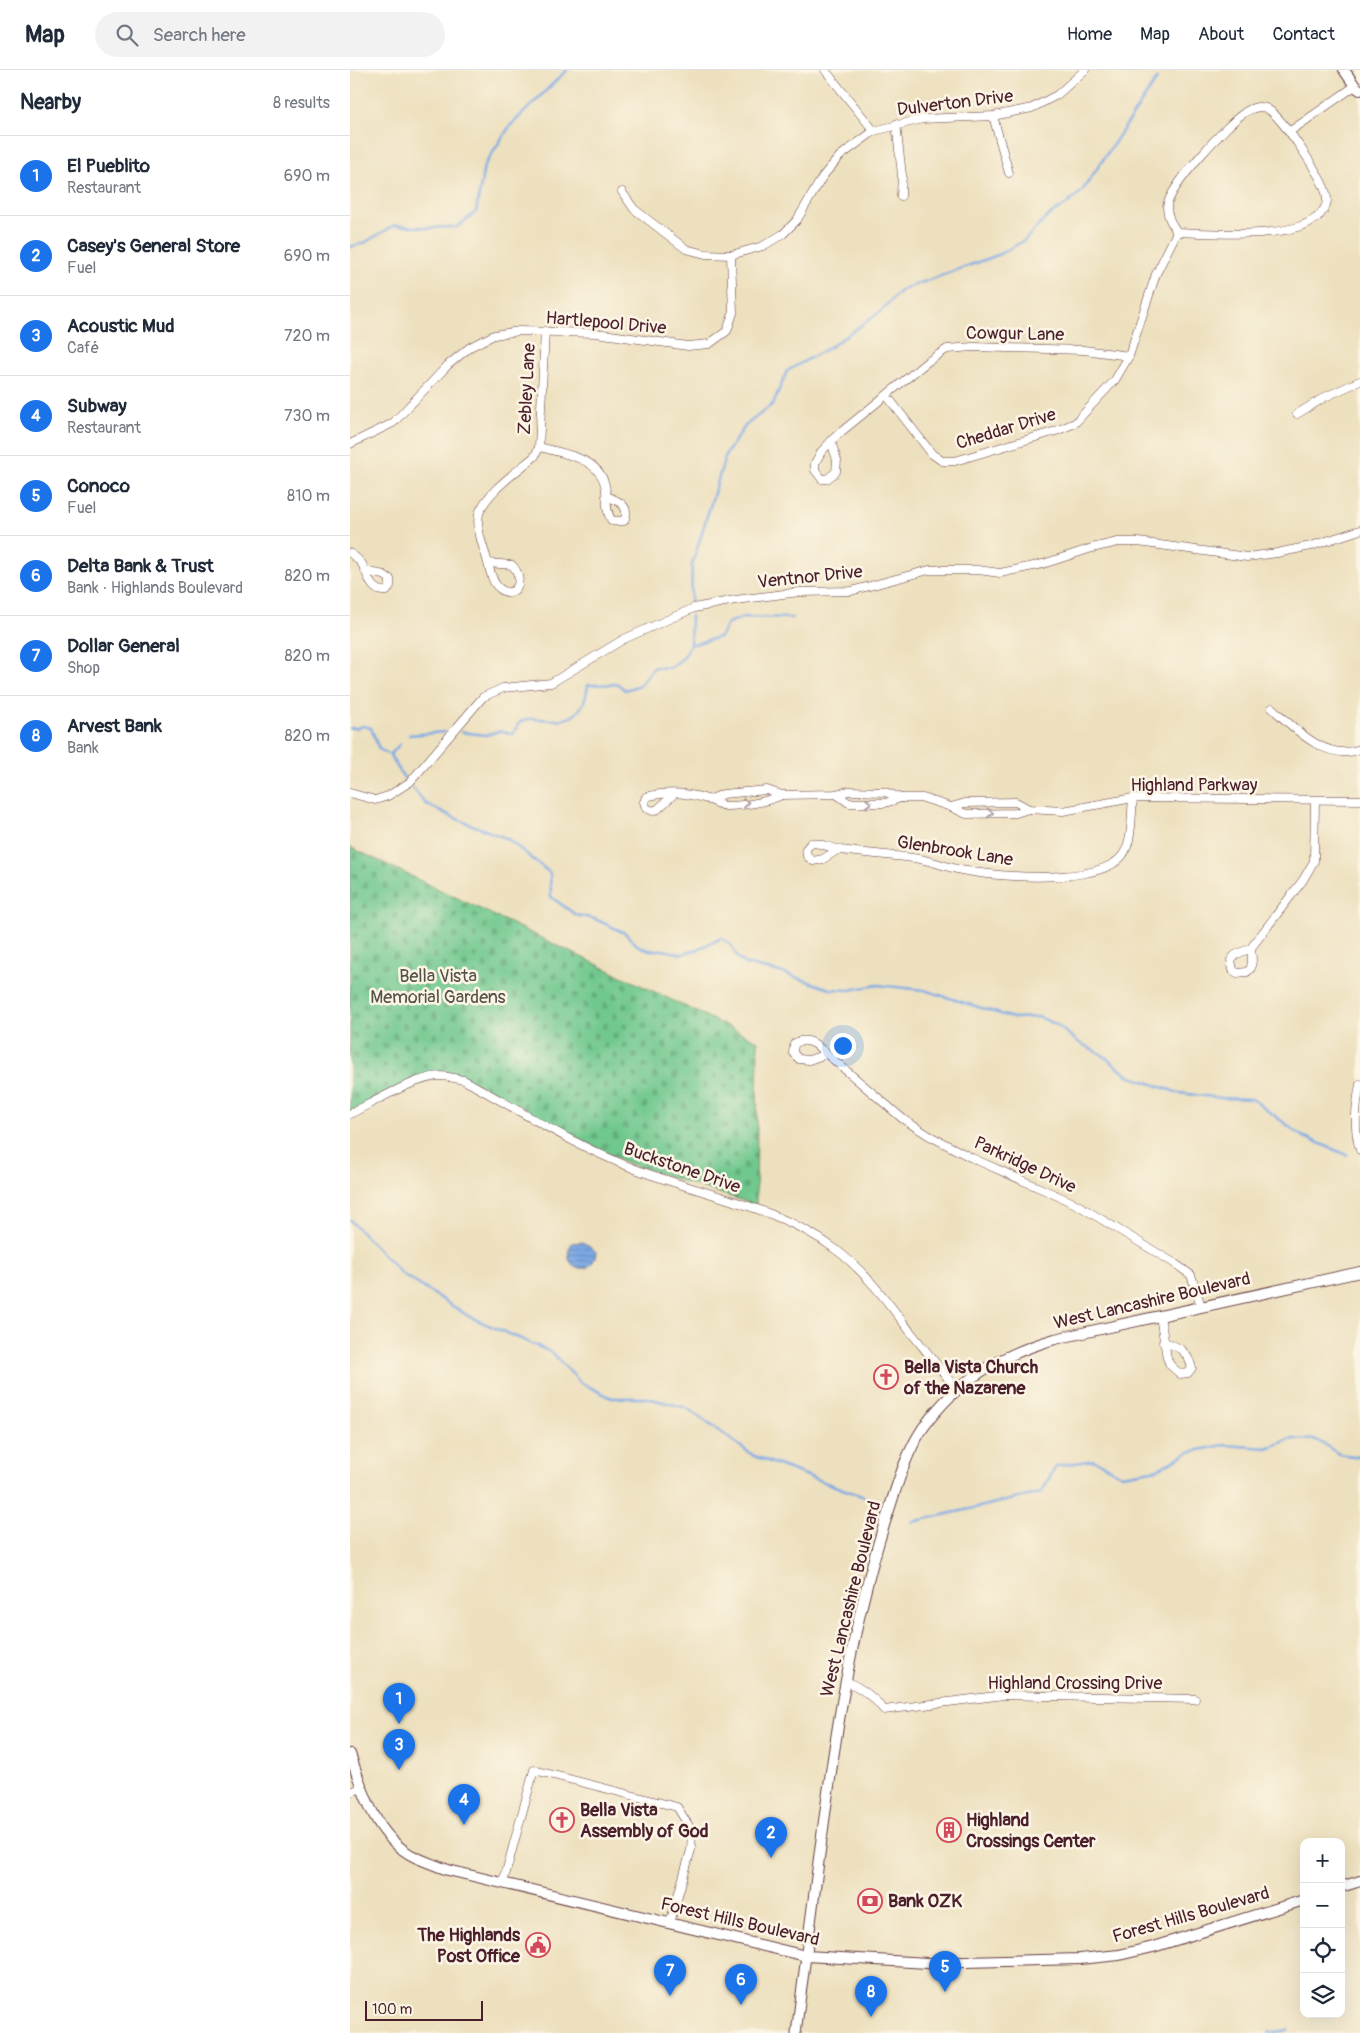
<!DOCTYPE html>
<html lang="en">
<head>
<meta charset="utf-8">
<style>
  body { margin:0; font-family:Pangolin,sans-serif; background:#f2f2f3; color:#1f2937 }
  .controls { position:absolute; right:15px; bottom:15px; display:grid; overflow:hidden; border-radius:10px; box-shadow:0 5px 20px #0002 }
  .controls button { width:45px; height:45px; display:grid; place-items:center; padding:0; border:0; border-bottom:1px solid #e0e1e3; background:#fff; color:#1f2937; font:25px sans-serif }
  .scale { position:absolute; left:15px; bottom:12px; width:118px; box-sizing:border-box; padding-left:5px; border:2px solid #4a1f2b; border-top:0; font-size:14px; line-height:18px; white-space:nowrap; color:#4a1f2b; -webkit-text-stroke:4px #fcf5e5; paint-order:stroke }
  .you { position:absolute; left:492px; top:975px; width:18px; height:18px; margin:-12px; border:4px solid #fff; border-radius:50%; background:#1a73e8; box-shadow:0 0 0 8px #1a73e833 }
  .badge { display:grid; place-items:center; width:32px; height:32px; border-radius:50%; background:#1a73e8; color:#fff; font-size:16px; font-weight:700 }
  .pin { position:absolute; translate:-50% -41px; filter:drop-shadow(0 1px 2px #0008) }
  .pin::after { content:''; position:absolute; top:26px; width:18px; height:15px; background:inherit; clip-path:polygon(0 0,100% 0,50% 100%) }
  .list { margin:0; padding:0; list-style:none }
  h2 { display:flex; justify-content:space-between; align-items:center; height:65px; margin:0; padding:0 20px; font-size:21px }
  h2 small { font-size:16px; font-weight:400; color:#747a83 }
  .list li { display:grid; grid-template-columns:32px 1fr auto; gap:15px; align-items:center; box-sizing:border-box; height:80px; padding:0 20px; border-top:1px solid #e0e1e3 }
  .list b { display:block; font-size:19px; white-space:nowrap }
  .list p { margin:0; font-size:16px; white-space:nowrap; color:#747a83 }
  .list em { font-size:16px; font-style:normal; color:#747a83 }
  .icon { flex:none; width:28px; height:28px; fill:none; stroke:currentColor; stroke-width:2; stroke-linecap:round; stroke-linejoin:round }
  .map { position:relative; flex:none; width:1010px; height:1963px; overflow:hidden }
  header { display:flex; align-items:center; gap:30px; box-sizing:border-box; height:70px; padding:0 25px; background:#fff; border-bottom:1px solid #e0e1e3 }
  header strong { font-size:24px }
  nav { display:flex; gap:28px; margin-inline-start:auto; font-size:18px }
  .search { width:350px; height:45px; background:#f2f2f3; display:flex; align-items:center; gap:12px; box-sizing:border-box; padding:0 18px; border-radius:28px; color:#747a83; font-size:19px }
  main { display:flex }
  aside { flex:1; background:#fff }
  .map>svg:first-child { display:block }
  .cemetery { fill:url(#cemetery-stones); stroke:#5d745c }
  .water { fill:url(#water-rules); stroke:#626488 }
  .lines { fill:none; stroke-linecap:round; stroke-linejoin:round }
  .stream { stroke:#7ba9e4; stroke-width:2.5 }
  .minor-casing { stroke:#623c41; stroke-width:9 }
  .tertiary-casing { stroke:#623c41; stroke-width:11 }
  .secondary-casing { stroke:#623c41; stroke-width:12 }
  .minor { stroke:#fff; stroke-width:8 }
  .tertiary { stroke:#fff; stroke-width:9 }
  .secondary { stroke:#fff; stroke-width:10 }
  .oneway { stroke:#ae9aa0 }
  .labels { text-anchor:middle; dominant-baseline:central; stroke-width:5; stroke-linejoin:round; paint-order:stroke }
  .street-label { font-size:18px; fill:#4a1f2b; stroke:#fcf5e5 }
  .park-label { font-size:18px; fill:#555249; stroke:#fcf5e5 }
  .poi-label { font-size:18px; font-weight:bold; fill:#4a1f2b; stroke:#fcf5e5; text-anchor:start }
</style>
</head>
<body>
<header>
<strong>Map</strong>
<div class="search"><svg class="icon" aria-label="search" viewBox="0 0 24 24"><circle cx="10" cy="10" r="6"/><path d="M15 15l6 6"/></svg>Search here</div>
<nav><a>Home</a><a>Map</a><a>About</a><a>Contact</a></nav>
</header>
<main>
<aside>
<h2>Nearby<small>8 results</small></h2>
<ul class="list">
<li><span class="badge">1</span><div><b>El Pueblito</b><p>Restaurant</p></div><em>690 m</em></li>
<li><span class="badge">2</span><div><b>Casey's General Store</b><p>Fuel</p></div><em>690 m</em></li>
<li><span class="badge">3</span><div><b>Acoustic Mud</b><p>Café</p></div><em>720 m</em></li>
<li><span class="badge">4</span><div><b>Subway</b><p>Restaurant</p></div><em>730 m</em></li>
<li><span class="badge">5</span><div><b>Conoco</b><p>Fuel</p></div><em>810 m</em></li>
<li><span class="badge">6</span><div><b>Delta Bank &amp; Trust</b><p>Bank · Highlands Boulevard</p></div><em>820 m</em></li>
<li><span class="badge">7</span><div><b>Dollar General</b><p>Shop</p></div><em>820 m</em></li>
<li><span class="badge">8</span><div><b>Arvest Bank</b><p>Bank</p></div><em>820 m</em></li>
</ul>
</aside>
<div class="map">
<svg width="1010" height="1963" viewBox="0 0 1010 1963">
  <defs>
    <pattern id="cemetery-stones" width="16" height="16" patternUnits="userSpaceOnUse" patternTransform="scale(1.25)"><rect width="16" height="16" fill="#70c88e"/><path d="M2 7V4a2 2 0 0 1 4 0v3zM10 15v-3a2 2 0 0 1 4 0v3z" fill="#62ab7b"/></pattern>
    <pattern id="water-rules" width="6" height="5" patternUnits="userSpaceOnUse" patternTransform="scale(1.25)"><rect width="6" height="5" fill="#7ba9e4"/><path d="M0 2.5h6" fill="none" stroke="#6789b9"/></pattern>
  </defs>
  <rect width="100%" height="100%" fill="#fcf5e5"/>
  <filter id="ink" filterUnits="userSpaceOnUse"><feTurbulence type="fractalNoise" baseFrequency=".02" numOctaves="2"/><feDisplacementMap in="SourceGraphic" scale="10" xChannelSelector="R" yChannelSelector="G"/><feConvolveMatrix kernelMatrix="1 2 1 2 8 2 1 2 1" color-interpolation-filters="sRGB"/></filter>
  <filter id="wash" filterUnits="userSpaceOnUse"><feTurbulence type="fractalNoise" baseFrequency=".0096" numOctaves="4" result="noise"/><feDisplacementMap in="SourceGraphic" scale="20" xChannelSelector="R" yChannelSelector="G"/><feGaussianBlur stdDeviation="1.12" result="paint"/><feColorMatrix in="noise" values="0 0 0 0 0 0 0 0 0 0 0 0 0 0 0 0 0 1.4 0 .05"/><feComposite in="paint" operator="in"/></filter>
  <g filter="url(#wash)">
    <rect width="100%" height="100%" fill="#ede0be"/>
    <!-- cemetery -->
    <path class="cemetery" d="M0 777 408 971 406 1135 280 1094 248 1079 177 1040 110 1006 98 1003 0 1041Z"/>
    <!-- water -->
    <path class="water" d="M232 1172 240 1176 246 1182C243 1211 207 1197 222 1173Z"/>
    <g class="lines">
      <!-- stream -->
      <g class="stream">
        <path d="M0 177 14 173 45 155 77 158 107 157 126 142 134 96 160 56 217 0"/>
        <path d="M341 532 342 495 376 384 396 355 423 334 437 301 480 277 530 242 551 220 648 185 675 170 697 147 717 134 732 121 807 9"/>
        <path d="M340 575 341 546"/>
        <path d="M0 658H7L13 656 21 658 29 679 40 685 54 708"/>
        <path d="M111 662 136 665 150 661 163 664C165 661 167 656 169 653 182 640 219 664 233 634 236 628 237 621 238 615L268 614 275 620 290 615 304 597 320 598 333 588 340 575 370 567 378 553 394 547 442 548"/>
        <path d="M59 665 95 662"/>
        <path d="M40 685 50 674"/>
        <path d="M63 718 76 734 107 749 158 769 200 803 201 827 226 845 245 849 275 863 287 875 298 880H313L332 884 346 880 372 868 380 874 388 888 395 894 430 902 480 919 499 920 528 915 574 920 663 948 689 947 707 955 728 972 751 984 779 1006 829 1023 872 1028 902 1029 952 1066 997 1085"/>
        <path d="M0 1150 52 1204 120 1247 201 1282 231 1313 262 1328H297L337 1338 404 1386 517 1428"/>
        <path d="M562 1452 691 1423 706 1396 744 1390 772 1405 808 1399 839 1382 874 1375 917 1378 941 1369 967 1370 989 1384 1010 1387"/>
        <path d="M919 1963 938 1960"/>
      </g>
    </g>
  </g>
  <g filter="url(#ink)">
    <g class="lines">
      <defs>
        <g id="minor">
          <path d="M475 0 524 61"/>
          <path d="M908 37C912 37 916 37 919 40 933 49 977 112 977 129 977 136 972 144 966 148 938 170 862 163 827 162 822 154 817 147 817 137 818 118 877 54 894 43 898 40 903 38 908 37Z"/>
          <path d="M643 46 659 103"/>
          <path d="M546 54 552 105 551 126"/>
          <path d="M939 62 1005 16"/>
          <path d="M272 122 284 139 336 179 355 184 381 185 413 176 433 164 447 150 473 106 490 86 524 61 572 49 643 46 682 38 707 25 735 0"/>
          <path d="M537 326 582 384 592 391H605L706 361 725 353 765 310 779 286 806 204 827 162"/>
          <path d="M947 344 975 327 1010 311"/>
          <path d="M481 371 487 390 486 402 477 409H472L465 400V393L471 382 486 366 577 292 597 279 623 277 734 280 779 286"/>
          <path d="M0 374 43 353 98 295 120 277 144 265 169 261 246 263 338 276 359 274 377 261 383 243 381 185"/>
          <path d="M189 377C216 384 253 388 256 421 257 432 256 443 262 451H274C281 436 269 431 256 426"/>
          <path d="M0 483C4 486 9 490 12 494 19 506 20 523 37 521L40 516V509L34 505 15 501"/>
          <path d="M138 493 162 495C177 511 164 531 149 518 141 512 139 495 136 486 132 474 126 457 129 444 135 423 169 400 185 386L189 377 195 261"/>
          <path d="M922 638C944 658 977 693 1010 679"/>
          <path d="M0 723 25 730 38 726 60 712 133 627 153 618 201 613 274 569 344 538 385 530 450 522 501 521 579 500H628L650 503 693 494 742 478 768 472H788L897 487 927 483 961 476 1010 460"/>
          <path d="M324 724 308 739 303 741 296 738 294 732 296 727C316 721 338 723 357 729 363 731 370 735 376 736 392 736 418 732 432 725"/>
          <path d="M486 724 499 733H535L551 728"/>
          <path d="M359 730 373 724 417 720 432 725 486 724 499 721 535 722 551 728H573L601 737 616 744 666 743 679 739"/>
          <path d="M601 737 615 733 666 732 679 739 713 741 783 728 1010 730"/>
          <path d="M489 779 473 789 463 791 457 786 456 779 461 773C472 773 480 778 491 780 517 784 543 785 570 789 586 792 601 799 617 801 650 807 749 815 772 786 783 772 781 745 783 728"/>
          <path d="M901 878 902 890 901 898 897 902 887 903 883 900 881 890 885 885 901 878 953 810 964 791 965 731"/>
          <path d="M476 984 459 990 449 989 443 983 444 974C451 969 458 970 465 974L553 1049 578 1065 622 1088 726 1134 824 1193 841 1205 851 1236"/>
          <path d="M1010 1014C1006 1036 1003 1058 1010 1080"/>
          <path d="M0 1044C24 1032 65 1007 90 1006 98 1006 106 1009 114 1010 170 1041 225 1076 285 1099 350 1124 430 1137 485 1179 515 1201 537 1231 559 1260 575 1280 591 1299 606 1319"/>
          <path d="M810 1246 817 1288 820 1295 830 1304 838 1303 842 1298C838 1282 829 1276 813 1272"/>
          <path d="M496 1611C512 1618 523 1626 534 1640L654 1625 845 1629"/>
          <path d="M0 1722 12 1718"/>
          <path d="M153 1813 184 1700 327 1737 342 1761 341 1780 320 1853"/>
        </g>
        <path id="tertiary" d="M446 1963 456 1886"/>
        <g id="secondary">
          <path d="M994 0 1005 16 1010 20"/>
          <path d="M0 1684C13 1722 26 1768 65 1787 76 1792 87 1796 98 1800L456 1886 578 1893 730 1889 769 1885 803 1877 954 1830"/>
          <path d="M991 1817 1010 1811"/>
          <path d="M456 1886C476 1741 490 1593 535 1452 546 1420 554 1386 573 1358 607 1310 650 1285 705 1269L1010 1202"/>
        </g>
      </defs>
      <!-- minor casing -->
      <use href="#minor" class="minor-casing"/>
      <!-- tertiary casing -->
      <use href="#tertiary" class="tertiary-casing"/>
      <!-- secondary casing -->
      <use href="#secondary" class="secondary-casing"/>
      <!-- minor -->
      <use href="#minor" class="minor"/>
      <!-- tertiary -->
      <use href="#tertiary" class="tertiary"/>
      <!-- secondary -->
      <use href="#secondary" class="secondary"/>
    </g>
    <!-- one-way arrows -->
    <defs><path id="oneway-chevron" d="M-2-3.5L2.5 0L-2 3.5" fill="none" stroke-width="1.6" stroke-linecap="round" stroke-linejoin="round" transform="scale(1.25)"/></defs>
    <g class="oneway">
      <use href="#oneway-chevron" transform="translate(396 733) rotate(-7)"/>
      <use href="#oneway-chevron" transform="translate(518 733) rotate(1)"/>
      <use href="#oneway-chevron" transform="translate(640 743) rotate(-1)"/>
    </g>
  </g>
  <!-- icons -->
  <defs>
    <symbol id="church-ring" viewBox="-11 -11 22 22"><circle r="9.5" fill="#fcf5e5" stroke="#d1495b" stroke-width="1.5"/><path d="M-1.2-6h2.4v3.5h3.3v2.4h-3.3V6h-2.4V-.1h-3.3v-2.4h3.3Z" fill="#d1495b"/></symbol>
    <symbol id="building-ring" viewBox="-11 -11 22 22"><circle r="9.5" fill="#fcf5e5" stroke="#d1495b" stroke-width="1.5"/><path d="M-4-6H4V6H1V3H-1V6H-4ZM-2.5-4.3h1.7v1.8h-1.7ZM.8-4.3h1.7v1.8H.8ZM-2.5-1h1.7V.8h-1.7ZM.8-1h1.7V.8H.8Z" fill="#d1495b"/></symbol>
    <symbol id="bank-ring" viewBox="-11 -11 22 22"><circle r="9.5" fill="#fcf5e5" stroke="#d1495b" stroke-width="1.5"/><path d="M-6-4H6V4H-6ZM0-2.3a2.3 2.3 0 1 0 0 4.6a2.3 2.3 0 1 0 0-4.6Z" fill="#d1495b"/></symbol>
    <symbol id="civic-ring" viewBox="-11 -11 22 22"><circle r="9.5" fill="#fcf5e5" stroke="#d1495b" stroke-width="1.5"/><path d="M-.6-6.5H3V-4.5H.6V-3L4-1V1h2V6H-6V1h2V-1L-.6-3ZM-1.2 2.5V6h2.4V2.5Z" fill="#d1495b"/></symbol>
  </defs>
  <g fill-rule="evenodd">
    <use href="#church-ring" x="522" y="1293" width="28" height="28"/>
    <use href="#church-ring" x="198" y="1736" width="28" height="28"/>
    <use href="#building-ring" x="585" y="1746" width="28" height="28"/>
    <use href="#bank-ring" x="506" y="1817" width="28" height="28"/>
    <use href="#civic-ring" x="174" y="1861" width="28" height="28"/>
  </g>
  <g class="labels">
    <!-- street labels -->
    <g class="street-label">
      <text transform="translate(605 33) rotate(-7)">Dulverton Drive</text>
      <text transform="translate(256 253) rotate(5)">Hartlepool Drive</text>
      <text transform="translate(665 264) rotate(1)">Cowgur Lane</text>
      <text transform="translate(177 319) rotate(-87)">Zebley Lane</text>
      <text transform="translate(656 359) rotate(-17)">Cheddar Drive</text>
      <text transform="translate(460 507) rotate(-6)">Ventnor Drive</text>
      <text x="844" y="715">Highland Parkway</text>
      <text transform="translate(605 781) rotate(9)">Glenbrook Lane</text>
      <text transform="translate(675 1095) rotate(25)">Parkridge Drive</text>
      <text transform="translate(332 1098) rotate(19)">Buckstone Drive</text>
      <text transform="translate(802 1231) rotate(-13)">West Lancashire Boulevard</text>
      <text transform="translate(501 1529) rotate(-76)">West Lancashire Boulevard</text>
      <text x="725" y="1613">Highland Crossing Drive</text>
      <text transform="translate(841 1845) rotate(-16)">Forest Hills Boulevard</text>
      <text transform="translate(390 1852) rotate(13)">Forest Hills Boulevard</text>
    </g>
    <!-- park labels -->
    <g class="park-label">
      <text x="88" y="906">Bella Vista<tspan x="88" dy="21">Memorial Gardens</tspan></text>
    </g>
    <!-- poi labels -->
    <g class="poi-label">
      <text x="554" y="1297">Bella Vista Church<tspan x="554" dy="21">of the Nazarene</tspan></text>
      <text x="230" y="1740">Bella Vista<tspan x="230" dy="21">Assembly of God</tspan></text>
      <text x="616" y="1750">Highland<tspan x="616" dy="21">Crossings Center</tspan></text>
      <text x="538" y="1831">Bank OZK</text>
      <text x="170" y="1865" text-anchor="end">The Highlands<tspan x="170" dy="21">Post Office</tspan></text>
    </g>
  </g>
</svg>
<div class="controls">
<button>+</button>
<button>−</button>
<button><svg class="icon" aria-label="locate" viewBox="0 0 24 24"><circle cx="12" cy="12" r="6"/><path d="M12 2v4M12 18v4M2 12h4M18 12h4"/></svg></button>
<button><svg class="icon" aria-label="layers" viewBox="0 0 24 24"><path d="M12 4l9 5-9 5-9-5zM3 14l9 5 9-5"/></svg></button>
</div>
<div class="scale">100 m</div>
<div class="you"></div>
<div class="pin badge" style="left:49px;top:1654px">1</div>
<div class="pin badge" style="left:421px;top:1788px">2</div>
<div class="pin badge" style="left:49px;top:1700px">3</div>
<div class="pin badge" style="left:114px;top:1755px">4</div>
<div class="pin badge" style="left:595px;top:1922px">5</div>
<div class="pin badge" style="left:391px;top:1935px">6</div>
<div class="pin badge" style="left:320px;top:1926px">7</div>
<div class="pin badge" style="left:521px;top:1947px">8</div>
</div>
</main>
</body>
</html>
